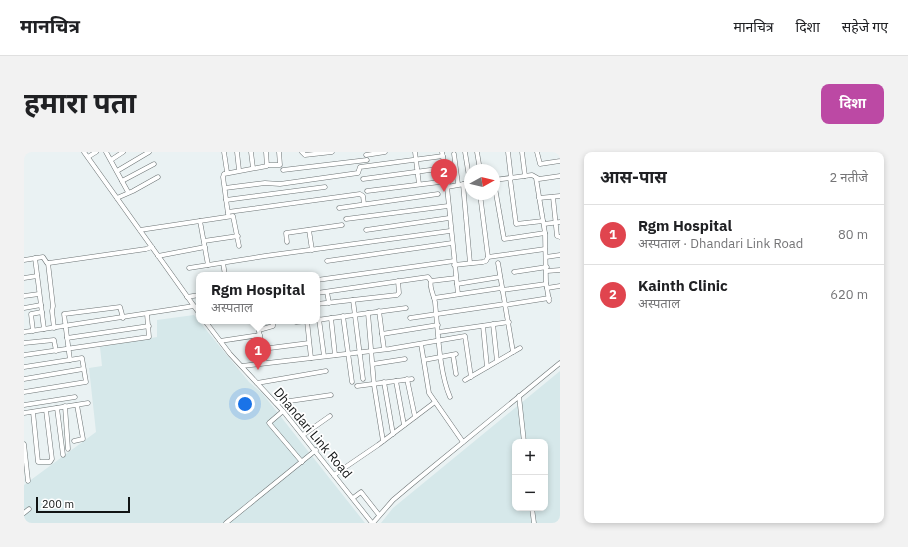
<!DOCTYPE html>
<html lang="hi">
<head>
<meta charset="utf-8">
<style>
  body { margin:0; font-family:"IBM Plex Sans","Noto Sans Devanagari",sans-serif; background:#f2f2f2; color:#202124 }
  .controls { position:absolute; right:12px; bottom:12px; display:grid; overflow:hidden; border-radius:8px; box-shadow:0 2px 6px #0003 }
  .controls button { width:36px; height:36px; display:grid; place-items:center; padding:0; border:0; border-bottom:1px solid #e0e0e0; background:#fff; color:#202124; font:20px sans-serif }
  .compass { position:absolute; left:440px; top:12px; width:36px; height:36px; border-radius:50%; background:#fff; box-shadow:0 2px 6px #0003; rotate:82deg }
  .scale { position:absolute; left:12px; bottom:10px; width:94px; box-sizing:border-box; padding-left:4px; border:2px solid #111414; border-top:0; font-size:11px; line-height:14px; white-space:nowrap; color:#111414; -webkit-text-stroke:3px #fff; paint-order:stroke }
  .you { position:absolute; left:221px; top:252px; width:14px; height:14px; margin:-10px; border:3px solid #fff; border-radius:50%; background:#1a73e8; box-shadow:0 0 0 6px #1a73e833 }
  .badge { display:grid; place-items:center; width:26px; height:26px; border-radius:50%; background:#bc49a4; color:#fff; font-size:13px; font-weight:700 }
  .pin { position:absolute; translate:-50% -33px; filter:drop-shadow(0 1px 2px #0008) }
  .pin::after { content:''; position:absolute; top:21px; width:14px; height:12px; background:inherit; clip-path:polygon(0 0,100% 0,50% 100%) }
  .popup { position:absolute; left:172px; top:120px; width:124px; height:52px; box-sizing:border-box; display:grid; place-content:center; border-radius:8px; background:#fff; filter:drop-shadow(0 1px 3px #0005); font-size:13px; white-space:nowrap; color:#757577 }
  .popup b { font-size:15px; color:#202124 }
  .popup::after { content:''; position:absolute; left:50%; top:100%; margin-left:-8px; border:8px solid transparent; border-top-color:#fff }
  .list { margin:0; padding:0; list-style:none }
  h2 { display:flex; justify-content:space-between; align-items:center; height:52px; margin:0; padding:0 16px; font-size:17px }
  h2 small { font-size:13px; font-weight:400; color:#757577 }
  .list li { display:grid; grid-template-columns:26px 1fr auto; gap:12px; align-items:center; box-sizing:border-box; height:60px; padding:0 16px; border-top:1px solid #e0e0e0 }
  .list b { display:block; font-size:15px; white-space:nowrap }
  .list p { margin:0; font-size:13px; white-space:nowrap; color:#757577 }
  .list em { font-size:13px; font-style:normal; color:#757577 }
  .map { position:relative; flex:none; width:536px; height:371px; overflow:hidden; border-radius:8px }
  header { display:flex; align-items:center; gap:24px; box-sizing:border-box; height:56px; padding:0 20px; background:#fff; border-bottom:1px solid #e0e0e0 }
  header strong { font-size:19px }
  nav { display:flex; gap:22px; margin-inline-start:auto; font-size:14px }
  .intro { display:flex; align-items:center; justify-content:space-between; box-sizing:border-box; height:96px; padding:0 24px }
  h1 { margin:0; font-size:28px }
  .button { padding:10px 18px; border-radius:8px; background:#bc49a4; color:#fff; font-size:14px; font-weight:700 }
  main { display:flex; gap:24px; padding:0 24px }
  aside { flex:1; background:#fff; border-radius:8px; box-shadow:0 2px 6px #0003 }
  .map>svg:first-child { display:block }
  .built { fill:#d6e8ea; fill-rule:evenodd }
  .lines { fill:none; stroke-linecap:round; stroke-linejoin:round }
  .minor-casing { stroke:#6d7475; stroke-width:5 }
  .minor { stroke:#fff; stroke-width:4 }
  .labels { text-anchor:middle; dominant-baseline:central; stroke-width:3.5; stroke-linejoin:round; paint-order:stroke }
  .street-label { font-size:13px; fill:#111414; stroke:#fff }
</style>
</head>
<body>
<header>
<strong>मानचित्र</strong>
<nav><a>मानचित्र</a><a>दिशा</a><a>सहेजे गए</a></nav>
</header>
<div class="intro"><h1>हमारा पता</h1><a class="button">दिशा</a></div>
<main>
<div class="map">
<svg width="536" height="371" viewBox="0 0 536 371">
  <rect width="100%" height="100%" fill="#eaf2f3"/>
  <!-- built -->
  <g class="built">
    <path d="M170 163 225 230 238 241 341 371H0V333L72 280 65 216 78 214 76 195 133 185V168Z"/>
    <path d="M536 219V371H357L369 356ZM491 290H521V356H491Z"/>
  </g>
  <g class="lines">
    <defs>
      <g id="minor">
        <path d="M60 0 175 161"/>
        <path d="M82 0 104 40"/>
        <path d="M200 0 203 20"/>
        <path d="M213 0 215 18"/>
        <path d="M227 0 229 16"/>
        <path d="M278 0 281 3 308 0"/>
        <path d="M391 0 395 32"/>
        <path d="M418 0 424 31"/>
        <path d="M453 0 456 18"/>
        <path d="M484 0 487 26"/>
        <path d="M498 0 501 24"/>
        <path d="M513 0 516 12 536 9"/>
        <path d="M430 2 434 32"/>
        <path d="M342 3 361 0"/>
        <path d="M64 5 72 0"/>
        <path d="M87 8 99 0"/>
        <path d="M244 13H256L255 0"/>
        <path d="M259 18 343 8"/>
        <path d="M93 19 125 0"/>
        <path d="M486 26 492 72 519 69"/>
        <path d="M512 26 521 81 522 130 525 149"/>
        <path d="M339 27 421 16"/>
        <path d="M470 28 508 23 515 27 536 24"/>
        <path d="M98 29 130 12"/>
        <path d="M470 30 480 87 521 81"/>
        <path d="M439 32 446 111"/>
        <path d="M201 36 241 31 256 32 334 21 336 15 419 4"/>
        <path d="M343 39 424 29"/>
        <path d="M456 42 464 105 521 97"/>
        <path d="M529 45 533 84 536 85"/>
        <path d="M93 46 109 39 134 25"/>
        <path d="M515 46 536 44"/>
        <path d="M202 48 301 35"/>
        <path d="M315 56 414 42"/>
        <path d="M204 60 336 42 339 44 340 52"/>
        <path d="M204 62 199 25 200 22 243 14 242 0"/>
        <path d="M322 67 424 54"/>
        <path d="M176 69 184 113"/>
        <path d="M520 72 536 70"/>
        <path d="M116 78 209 64 215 94"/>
        <path d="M285 78 288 98"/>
        <path d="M342 78 425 66"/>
        <path d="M180 89 214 84"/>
        <path d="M263 90 262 81 318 73"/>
        <path d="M134 104 181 95"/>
        <path d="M522 105 536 103"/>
        <path d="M11 106 20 177"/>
        <path d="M0 108 19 105 23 111H25L122 97 128 95"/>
        <path d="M303 109 428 91"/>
        <path d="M24 111 29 154 28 159 30 176"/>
        <path d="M199 111 201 123"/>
        <path d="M474 111 489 200"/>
        <path d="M430 113 459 110 462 109 464 105"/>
        <path d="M165 116 241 104 426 79"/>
        <path d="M523 119 536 118"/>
        <path d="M490 120 523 115"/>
        <path d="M0 126 13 124"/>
        <path d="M293 128 430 109"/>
        <path d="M433 132 476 125"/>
        <path d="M523 136 536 134"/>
        <path d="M478 138 522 132"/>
        <path d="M303 140 305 151"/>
        <path d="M293 141 404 125 407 129"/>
        <path d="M434 142 423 35 446 31 441 0"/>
        <path d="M0 144 15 142"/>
        <path d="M163 145 175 143"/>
        <path d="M410 146 477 136"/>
        <path d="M329 148 339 227"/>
        <path d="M293 152 373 143 375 141 374 129"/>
        <path d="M481 153 525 146"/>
        <path d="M0 156 17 153"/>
        <path d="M355 159 360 197"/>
        <path d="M344 161 350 233 359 289"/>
        <path d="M319 164 328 230"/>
        <path d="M307 166 311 203"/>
        <path d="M386 166 481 152"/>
        <path d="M295 167 300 204"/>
        <path d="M293 168 382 156"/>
        <path d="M181 169 206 202 259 259 348 371"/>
        <path d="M233 169 241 211"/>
        <path d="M283 169 287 206"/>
        <path d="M272 170 283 169"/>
        <path d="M469 172 473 209"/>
        <path d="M459 174 463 215"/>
        <path d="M235 178 249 174V169"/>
        <path d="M9 179 7 162 18 160"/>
        <path d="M0 180 170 154"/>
        <path d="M415 180 485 170"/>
        <path d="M358 182 414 173"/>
        <path d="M43 186 125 174"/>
        <path d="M196 189 236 183"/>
        <path d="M0 191 30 188 32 199"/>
        <path d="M397 192 405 241 439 290"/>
        <path d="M238 197 285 191"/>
        <path d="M0 203 125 185 123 162"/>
        <path d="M429 203 432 222"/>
        <path d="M46 208 40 162 96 155 99 166"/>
        <path d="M400 208 432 202"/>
        <path d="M349 212 381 207"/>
        <path d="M218 214 365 197 441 184 447 225"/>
        <path d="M0 215 58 206 62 230 0 240"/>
        <path d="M0 227 59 217"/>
        <path d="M383 227 391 265"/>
        <path d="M441 228 496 196"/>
        <path d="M372 229 380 273"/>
        <path d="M360 230 369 282"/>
        <path d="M233 231 302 219"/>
        <path d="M333 234 388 227"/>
        <path d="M495 244 500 290"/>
        <path d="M426 245C415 220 414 178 411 150 410 144 405 135 407 129L432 126"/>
        <path d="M252 251 307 243"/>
        <path d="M0 253 51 245"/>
        <path d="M41 254 44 297"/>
        <path d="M33 256 39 303"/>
        <path d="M259 259 245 271 278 310"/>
        <path d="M9 260 14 310H26L28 307 22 258"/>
        <path d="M0 261 64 251"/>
        <path d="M279 283 306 264"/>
        <path d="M50 289 59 287 53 253"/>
        <path d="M0 292 4 329"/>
        <path d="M310 323 354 293 411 250"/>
        <path d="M329 346 337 340 355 363"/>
        <path d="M508 356 510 371"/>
        <path d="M0 361 5 357"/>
        <path d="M202 371 292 298"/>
        <path d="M349 371 369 348 388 332 536 211"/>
      </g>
    </defs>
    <!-- minor casing -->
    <use href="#minor" class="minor-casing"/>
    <!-- minor -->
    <use href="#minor" class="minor"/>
  </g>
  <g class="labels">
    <!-- street labels -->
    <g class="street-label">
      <text transform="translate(289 281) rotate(50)">Dhandari Link Road</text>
    </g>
  </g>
</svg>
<div class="controls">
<button>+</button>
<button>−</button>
</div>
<svg class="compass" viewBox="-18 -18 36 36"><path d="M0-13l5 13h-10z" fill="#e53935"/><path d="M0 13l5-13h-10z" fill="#757577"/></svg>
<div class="scale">200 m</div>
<div class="you"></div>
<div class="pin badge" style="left:234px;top:218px;background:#e0444e">1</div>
<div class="popup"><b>Rgm Hospital</b>अस्पताल</div>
<div class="pin badge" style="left:420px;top:40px;background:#e0444e">2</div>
</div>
<aside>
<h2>आस-पास<small>2 नतीजे</small></h2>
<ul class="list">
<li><span class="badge" style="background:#e0444e">1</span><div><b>Rgm Hospital</b><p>अस्पताल · Dhandari Link Road</p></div><em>80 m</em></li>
<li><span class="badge" style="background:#e0444e">2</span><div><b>Kainth Clinic</b><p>अस्पताल</p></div><em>620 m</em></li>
</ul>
</aside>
</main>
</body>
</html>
